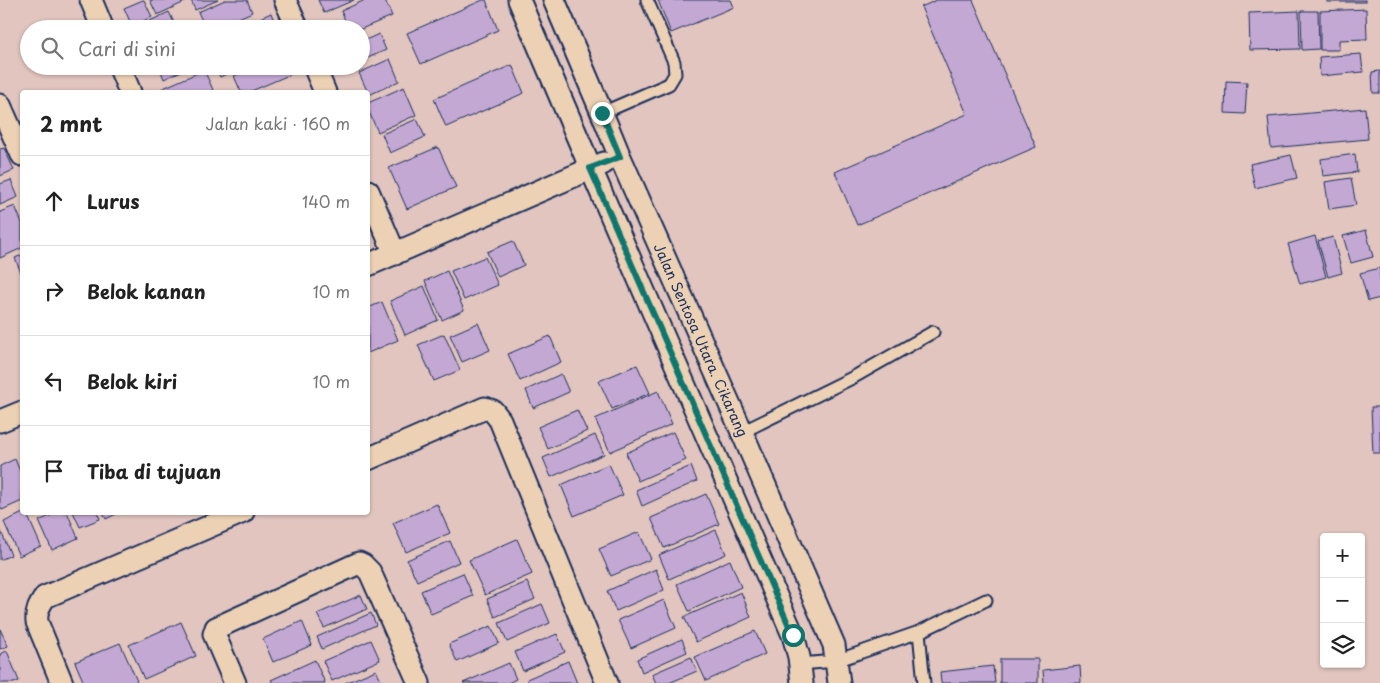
<!DOCTYPE html>
<html lang="id">
<head>
<meta charset="utf-8">
<style>
  body { margin:0; font-family:"Playpen Sans",sans-serif; background:#f6f6f6; color:#222 }
  .controls { position:absolute; right:15px; bottom:15px; display:grid; overflow:hidden; border-radius:5px; box-shadow:0 1px 4px #0004 }
  .controls button { width:45px; height:45px; display:grid; place-items:center; padding:0; border:0; border-bottom:1px solid #e0e0e0; background:#fff; color:#222; font:25px sans-serif }
  .stop { position:absolute; width:15px; height:15px; margin:-11px; border:4px solid #0f766e; border-radius:50%; background:#fff }
  .stop.end { background:#0f766e; border-color:#fff; box-shadow:0 1px 5px #0008 }
  .list { margin:0; padding:0; list-style:none }
  h2 { display:flex; justify-content:space-between; align-items:center; height:65px; margin:0; padding:0 20px; font-size:21px }
  h2 small { font-size:16px; font-weight:400; color:#767676 }
  .list li { display:grid; grid-template-columns:32px 1fr auto; gap:15px; align-items:center; box-sizing:border-box; height:90px; padding:0 20px; border-top:1px solid #e0e0e0 }
  .list b { display:block; font-size:19px; white-space:nowrap }
  .list em { font-size:16px; font-style:normal; color:#767676 }
  .icon { flex:none; width:28px; height:28px; fill:none; stroke:currentColor; stroke-width:2; stroke-linecap:round; stroke-linejoin:round }
  .map { position:relative; flex:none; width:1380px; height:683px; overflow:hidden }
  .search { position:absolute; background:#fff; box-shadow:0 1px 4px #0004; left:20px; top:20px; width:350px; height:55px; display:flex; align-items:center; gap:12px; box-sizing:border-box; padding:0 18px; border-radius:28px; color:#767676; font-size:19px }
  .panel { position:absolute; background:#fff; box-shadow:0 1px 4px #0004; left:20px; top:90px; width:350px; height:425px; border-radius:5px }
  .map>svg:first-child { display:block }
  .building { fill:#c4a8d4; stroke:#1b2f5e }
  .lines { fill:none; stroke-linecap:round; stroke-linejoin:round }
  .lane-casing { stroke:#1b2f5e; stroke-width:15 }
  .street-casing { stroke:#1b2f5e; stroke-width:25 }
  .lane { stroke:#edd1b4; stroke-width:11 }
  .street { stroke:#edd1b4; stroke-width:21 }
  .route { stroke:#0f766e; stroke-width:6 }
  .labels { text-anchor:middle; dominant-baseline:central; stroke-width:4; stroke-linejoin:round; paint-order:stroke }
  .street-label { font-size:14px; fill:#1b2f5e; stroke:#edd1b4 }
</style>
</head>
<body>
<div class="map">
<svg width="1380" height="683" viewBox="0 0 1380 683">
  <rect width="100%" height="100%" fill="#e1c5be"/>
  <filter id="ink" filterUnits="userSpaceOnUse"><feTurbulence type="fractalNoise" baseFrequency=".02" numOctaves="2"/><feDisplacementMap in="SourceGraphic" scale="10" xChannelSelector="R" yChannelSelector="G"/><feConvolveMatrix kernelMatrix="1 2 1 2 8 2 1 2 1" color-interpolation-filters="sRGB"/></filter>
  <g filter="url(#ink)">
    <!-- building -->
    <g class="building">
      <path d="M143 0H144L152 17 132 26 124 8Z"/>
      <path d="M150 0H187V1L157 15Z"/>
      <path d="M191 0H218L195 10Z"/>
      <path d="M225 0H247L252 12 214 29H206L198 12Z"/>
      <path d="M318 0H354L324 13Z"/>
      <path d="M365 0H385L392 16 361 29H349L341 11Z"/>
      <path d="M483 0H486L498 30 421 64 407 33Z"/>
      <path d="M658 0H731L734 7 671 33Z"/>
      <path d="M937 0H973L1036 147 857 225 835 172 967 114 921 7Z"/>
      <rect x="1327" y="0" width="38" height="2"/>
      <path d="M1366 9 1367 39 1339 40V50H1320V11Z"/>
      <path d="M1299 11 1300 49 1250 50 1249 13Z"/>
      <path d="M1301 11H1318L1319 49 1302 50Z"/>
      <path d="M169 12 177 29H140L139 26Z"/>
      <path d="M271 13 277 29H236Z"/>
      <path d="M379 34 386 50 361 61V42Z"/>
      <path d="M1361 54 1363 72 1320 76 1319 57Z"/>
      <path d="M390 59 399 81 369 95 359 73Z"/>
      <path d="M512 65 524 93 446 127 434 99Z"/>
      <path d="M159 66H192L164 79Z"/>
      <path d="M215 66H244L220 77Z"/>
      <path d="M256 66H293L296 72 249 92H241L234 76Z"/>
      <path d="M204 70 214 92H162L161 89Z"/>
      <path d="M1380 71V93H1373L1372 72Z"/>
      <path d="M1226 81 1247 82 1245 114 1225 113Z"/>
      <path d="M404 87 416 115 378 132 368 110V103Z"/>
      <path d="M1365 108 1368 139 1271 148 1268 117Z"/>
      <path d="M417 119 425 137 390 153 382 134Z"/>
      <path d="M438 147 456 187 407 209 389 168Z"/>
      <path d="M4 148 14 170 0 176V149Z"/>
      <path d="M1355 154 1357 172 1323 176 1321 159Z"/>
      <path d="M1291 155 1297 178 1255 188 1250 164Z"/>
      <path d="M1351 178 1356 205 1329 209 1325 182Z"/>
      <path d="M11 180 18 197 0 205V184Z"/>
      <path d="M15 206 22 223V248L0 258V212Z"/>
      <path d="M1366 230 1373 257 1351 263 1343 236Z"/>
      <path d="M1315 236 1326 277 1300 284 1288 244Z"/>
      <path d="M1333 237 1342 273 1328 277 1318 241Z"/>
      <path d="M513 241 524 265 498 277 487 252Z"/>
      <path d="M22 255V275L15 258Z"/>
      <path d="M485 257 498 285 464 300 451 271Z"/>
      <path d="M1380 268V298L1368 301 1360 273Z"/>
      <path d="M447 271 464 310 442 320 425 281Z"/>
      <path d="M424 286 438 320 405 335 390 301Z"/>
      <path d="M382 302 398 340 368 353V308Z"/>
      <path d="M478 323 490 350 462 362 450 335Z"/>
      <path d="M444 334 460 370 434 381 418 345Z"/>
      <path d="M550 336 561 362 520 381 508 354Z"/>
      <path d="M637 365 650 393 612 409 599 381Z"/>
      <path d="M561 374 569 392 533 408 526 390Z"/>
      <path d="M658 391 672 424 610 452 595 419Z"/>
      <path d="M1371 407H1380V453H1373Z"/>
      <path d="M577 410 587 431 548 449 538 427Z"/>
      <path d="M673 432 686 460 638 481 626 453Z"/>
      <path d="M595 435 604 454 551 477 543 458Z"/>
      <path d="M15 459 22 476V501L2 510 0 505V466Z"/>
      <path d="M609 464 623 495 574 516 561 485Z"/>
      <path d="M691 466 697 481 642 506 636 490Z"/>
      <path d="M706 494 719 524 664 548 651 518Z"/>
      <path d="M437 504 450 533 406 552 393 523Z"/>
      <path d="M25 512H26L41 546 19 556 4 522Z"/>
      <path d="M58 512H67L78 538 52 550 39 521Z"/>
      <path d="M73 512H97L100 519 80 527Z"/>
      <path d="M103 512H120L106 519Z"/>
      <path d="M0 529 11 555 0 560Z"/>
      <path d="M716 530 726 554 669 579 659 555Z"/>
      <path d="M639 532 651 559 611 576 599 549Z"/>
      <path d="M517 539 532 574 485 595 469 560Z"/>
      <path d="M450 541 459 562 417 581 407 560Z"/>
      <path d="M730 560 741 587 689 611 677 584Z"/>
      <path d="M656 569 664 590 616 611 607 591Z"/>
      <path d="M463 573 473 596 431 614 421 591Z"/>
      <path d="M527 582 535 599 495 617 487 599Z"/>
      <path d="M741 592 751 617 696 642 684 617Z"/>
      <path d="M361 595 367 609 324 628 317 614Z"/>
      <path d="M664 600 676 628 631 648 618 620Z"/>
      <path d="M542 604 550 623 507 642 499 623Z"/>
      <path d="M371 613 376 625 322 649 317 637Z"/>
      <path d="M302 621 312 645 273 662 263 639Z"/>
      <path d="M181 622 196 656 144 679 129 645Z"/>
      <path d="M491 626 499 643 457 662 449 644Z"/>
      <path d="M0 629 8 646 0 649Z"/>
      <path d="M755 631 765 654 706 681 695 657Z"/>
      <path d="M557 634 565 652 523 671 515 652Z"/>
      <path d="M682 639 687 652 642 672 637 659Z"/>
      <path d="M371 640 380 660 332 681 323 661Z"/>
      <path d="M120 643 137 681 133 683H84L75 662Z"/>
      <path d="M7 651 19 681 14 683H0V654Z"/>
      <path d="M691 657 697 671 669 683H656L652 674Z"/>
      <rect x="1000" y="659" width="38" height="24"/>
      <path d="M315 660 325 683H273L271 680Z"/>
      <path d="M568 661 577 683H529L527 679Z"/>
      <path d="M509 663 516 679 508 683H463Z"/>
      <path d="M993 666 995 683H941L940 672Z"/>
      <path d="M1080 666 1081 683H1044L1043 670Z"/>
      <path d="M376 670 382 683H345Z"/>
    </g>
    <g class="lines">
      <defs>
        <g id="lane">
          <path d="M602 113 669 84 675 74 674 62 647 0"/>
          <path d="M742 432 854 377 933 332"/>
          <path d="M919 632 924 683"/>
          <path d="M800 664 836 661 919 632 986 600"/>
        </g>
        <g id="street">
          <path d="M91 0 103 29"/>
          <path d="M285 0 298 29"/>
          <path d="M519 0 591 169 793 635 799 657 802 683"/>
          <path d="M554 0 602 113 620 157 742 432 834 645 839 683"/>
          <path d="M119 66 130 92"/>
          <path d="M314 66 325 92"/>
          <path d="M0 105 22 155"/>
          <path d="M368 191 395 254"/>
          <path d="M368 265 604 163"/>
          <path d="M0 421 22 412"/>
          <path d="M368 459 485 408 493 411 500 420 607 683"/>
          <path d="M62 683 37 622C36 612 39 606 45 597L243 512"/>
          <path d="M235 683 214 634 216 628 359 563 363 565 370 572 419 683"/>
        </g>
      </defs>
      <!-- lane casing -->
      <use href="#lane" class="lane-casing"/>
      <!-- street casing -->
      <use href="#street" class="street-casing"/>
      <!-- lane -->
      <use href="#lane" class="lane"/>
      <!-- street -->
      <use href="#street" class="street"/>
    </g>
  </g>
  <g class="lines" filter="url(#ink)">
    <!-- route -->
    <path class="route" d="M602 113 620 157 590 168 793 635"/>
  </g>
  <g class="labels">
    <!-- street labels -->
    <g class="street-label">
      <text transform="translate(701 340) rotate(66)">Jalan Sentosa Utara. Cikarang</text>
    </g>
  </g>
</svg>
<div class="controls">
<button>+</button>
<button>−</button>
<button><svg class="icon" aria-label="layers" viewBox="0 0 24 24"><path d="M12 4l9 5-9 5-9-5zM3 14l9 5 9-5"/></svg></button>
</div>
<div class="stop" style="left:793px;top:635px"></div>
<div class="stop end" style="left:602px;top:113px"></div>
<div class="search"><svg class="icon" aria-label="search" viewBox="0 0 24 24"><circle cx="10" cy="10" r="6"/><path d="M15 15l6 6"/></svg>Cari di sini</div>
<section class="panel">
<h2>2 mnt<small>Jalan kaki · 160 m</small></h2>
<ul class="list">
<li><svg class="icon" aria-label="ahead" viewBox="0 0 24 24"><path d="M12 20V5M6 11l6-6 6 6"/></svg><div><b>Lurus</b></div><em>140 m</em></li>
<li><svg class="icon" aria-label="right" viewBox="0 0 24 24"><path d="M7 20v-9h11M14 6l5 5-5 5"/></svg><div><b>Belok kanan</b></div><em>10 m</em></li>
<li><svg class="icon" aria-label="left" viewBox="0 0 24 24"><path d="M17 20v-9H6M10 6l-5 5 5 5"/></svg><div><b>Belok kiri</b></div><em>10 m</em></li>
<li><svg class="icon" aria-label="arrive" viewBox="0 0 24 24"><path d="M6 21V4h12l-3 4 3 4H6"/></svg><div><b>Tiba di tujuan</b></div></li>
</ul>
</section>
</div>
</body>
</html>
